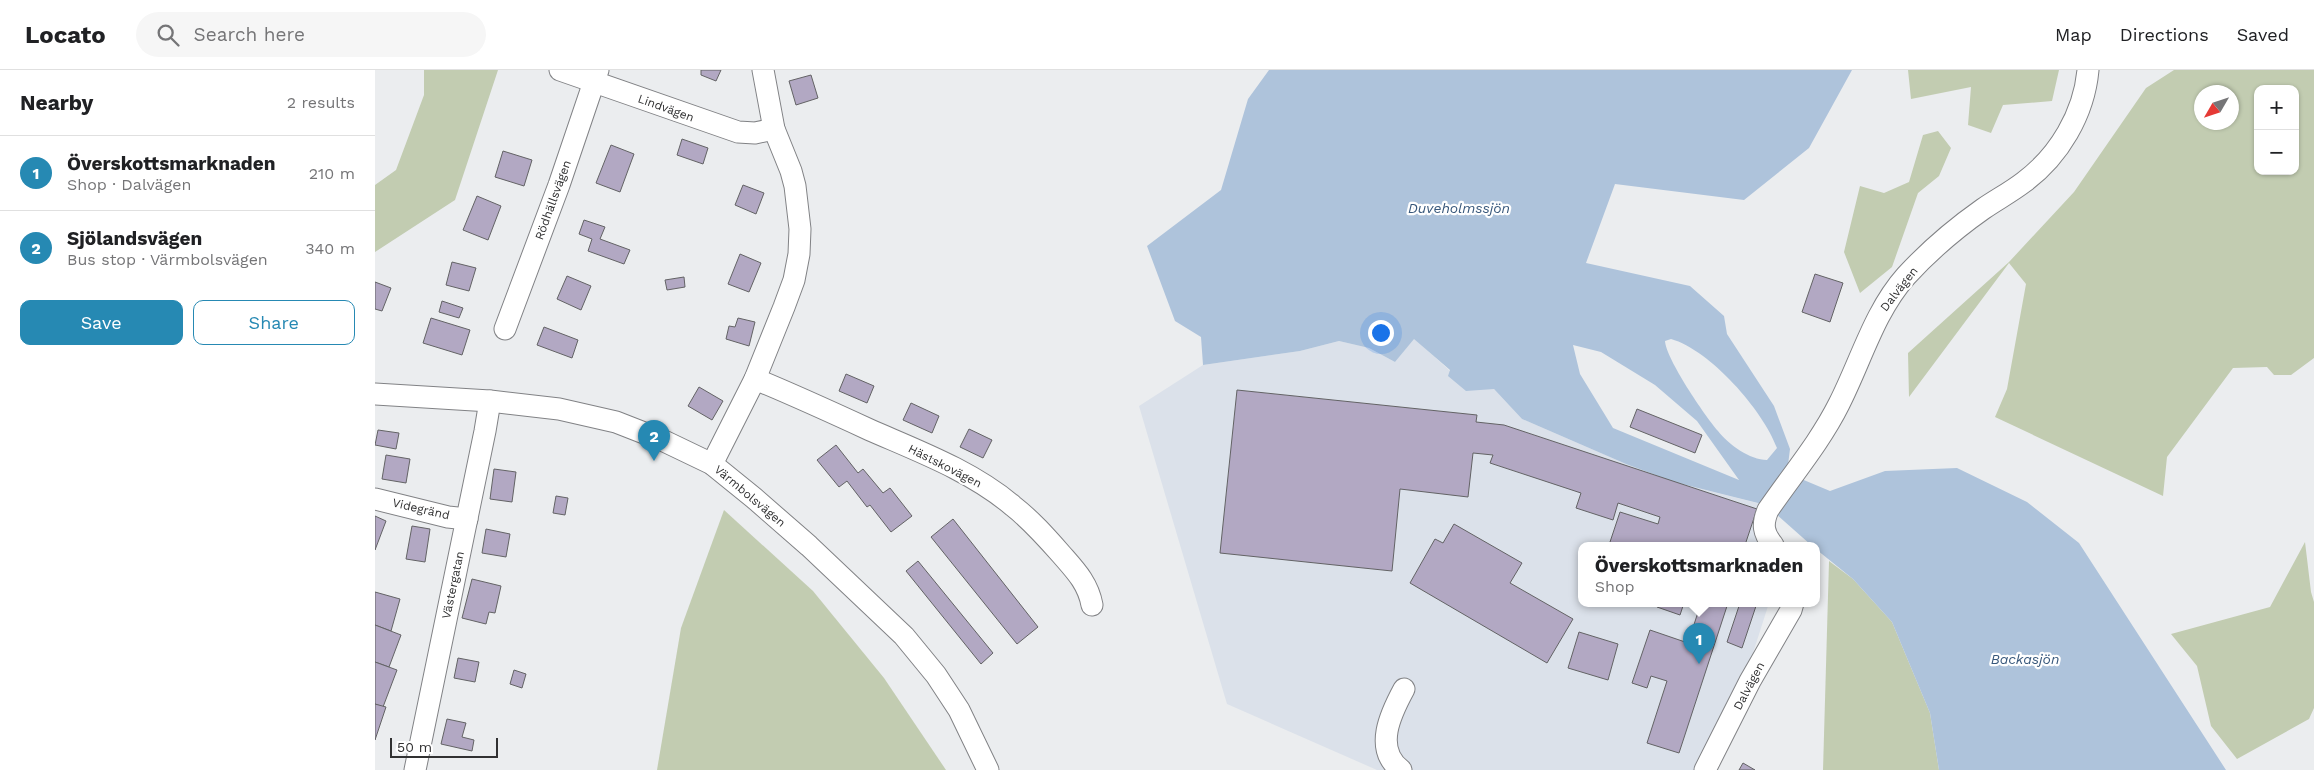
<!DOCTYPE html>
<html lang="en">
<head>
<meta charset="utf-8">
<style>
  body { margin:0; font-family:"Work Sans",sans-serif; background:#f6f6f6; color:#202124 }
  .controls { position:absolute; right:15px; top:15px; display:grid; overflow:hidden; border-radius:10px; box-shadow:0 1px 4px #0004 }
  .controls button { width:45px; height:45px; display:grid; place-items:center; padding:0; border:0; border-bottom:1px solid #e0e0e0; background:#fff; color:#202124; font:25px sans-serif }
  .compass { position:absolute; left:1819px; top:15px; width:45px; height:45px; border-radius:50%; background:#fff; box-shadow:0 1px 4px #0004; rotate:231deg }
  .scale { position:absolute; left:15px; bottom:12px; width:108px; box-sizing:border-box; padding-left:5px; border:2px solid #313132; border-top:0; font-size:14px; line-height:18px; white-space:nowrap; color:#313132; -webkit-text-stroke:4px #fff; paint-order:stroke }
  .you { position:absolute; left:1005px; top:262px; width:18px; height:18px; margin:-12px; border:4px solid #fff; border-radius:50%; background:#1a73e8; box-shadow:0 0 0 8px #1a73e833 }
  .badge { display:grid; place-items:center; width:32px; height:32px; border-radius:50%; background:#2689b3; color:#fff; font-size:16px; font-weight:700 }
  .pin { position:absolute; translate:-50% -41px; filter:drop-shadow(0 1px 2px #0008) }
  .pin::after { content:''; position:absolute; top:26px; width:18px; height:15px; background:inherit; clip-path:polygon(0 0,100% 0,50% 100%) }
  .popup { position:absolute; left:1203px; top:472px; width:242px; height:65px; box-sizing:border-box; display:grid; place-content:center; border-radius:10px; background:#fff; filter:drop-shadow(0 1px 4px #0005); font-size:16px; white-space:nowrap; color:#757577 }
  .popup b { font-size:19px; color:#202124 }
  .popup::after { content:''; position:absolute; left:50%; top:100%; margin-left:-10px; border:10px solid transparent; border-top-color:#fff }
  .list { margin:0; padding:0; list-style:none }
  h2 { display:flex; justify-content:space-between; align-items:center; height:65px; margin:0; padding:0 20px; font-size:21px }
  h2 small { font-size:16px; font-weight:400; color:#757577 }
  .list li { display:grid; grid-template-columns:32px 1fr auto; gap:15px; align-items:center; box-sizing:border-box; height:75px; padding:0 20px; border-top:1px solid #e0e0e0 }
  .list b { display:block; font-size:19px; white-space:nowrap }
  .list p { margin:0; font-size:16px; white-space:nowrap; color:#757577 }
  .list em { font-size:16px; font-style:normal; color:#757577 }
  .actions { display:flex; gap:10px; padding:15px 20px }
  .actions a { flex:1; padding:11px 0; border:1px solid #2689b3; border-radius:10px; text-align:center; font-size:18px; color:#2689b3 }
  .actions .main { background:#2689b3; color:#fff }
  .icon { flex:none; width:28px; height:28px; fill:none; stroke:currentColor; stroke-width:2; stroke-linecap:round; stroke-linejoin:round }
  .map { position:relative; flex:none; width:1939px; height:700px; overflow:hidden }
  header { display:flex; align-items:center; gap:30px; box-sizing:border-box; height:70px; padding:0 25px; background:#fff; border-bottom:1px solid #e0e0e0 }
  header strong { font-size:24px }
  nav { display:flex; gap:28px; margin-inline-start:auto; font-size:18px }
  .search { width:350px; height:45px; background:#f6f6f6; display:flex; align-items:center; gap:12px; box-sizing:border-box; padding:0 18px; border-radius:28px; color:#757577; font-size:19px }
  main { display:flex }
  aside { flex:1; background:#fff }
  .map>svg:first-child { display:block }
  .built { fill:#dbe1ea }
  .green { fill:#c2ccb1; fill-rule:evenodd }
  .water { fill:#aec3db; fill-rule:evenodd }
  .building { fill:#b2a8c3; stroke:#636365 }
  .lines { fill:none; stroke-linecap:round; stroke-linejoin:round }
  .minor-casing { stroke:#818285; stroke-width:23 }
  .minor { stroke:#fff; stroke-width:21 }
  .labels { text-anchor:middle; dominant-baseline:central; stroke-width:4.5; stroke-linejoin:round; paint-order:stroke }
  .street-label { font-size:12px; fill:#313132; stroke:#fff }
  .water-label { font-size:14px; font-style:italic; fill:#37577b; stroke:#fff }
</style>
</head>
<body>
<header>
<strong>Locato</strong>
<div class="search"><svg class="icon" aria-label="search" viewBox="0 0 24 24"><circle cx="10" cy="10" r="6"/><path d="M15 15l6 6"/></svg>Search here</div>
<nav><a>Map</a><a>Directions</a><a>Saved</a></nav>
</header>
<main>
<aside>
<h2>Nearby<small>2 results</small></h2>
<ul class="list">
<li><span class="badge">1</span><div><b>Överskottsmarknaden</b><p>Shop · Dalvägen</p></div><em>210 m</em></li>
<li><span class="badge">2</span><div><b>Sjölandsvägen</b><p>Bus stop · Värmbolsvägen</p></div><em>340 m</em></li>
</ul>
<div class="actions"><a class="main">Save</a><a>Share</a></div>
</aside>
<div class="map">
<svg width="1939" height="700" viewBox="0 0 1939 700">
  <rect width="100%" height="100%" fill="#ebedef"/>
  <!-- built -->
  <path class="built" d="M1039 268 1075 301 1119 319 1147 349 1251 394 1299 412 1390 435 1393 475H1206V533H1394L1370 608 1319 700H1002L852 634 764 336 828 295 925 281 964 271 994 278 1020 292Z"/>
  <!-- green -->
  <g class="green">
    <path d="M49 0H123L80 130 0 182V115L21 100 49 25Z"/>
    <path d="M1533 0H1684L1677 31 1628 35 1616 63 1593 55 1596 17 1536 29Z"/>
    <path d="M1799 0H1939V288L1916 305H1899L1892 297 1858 298 1792 387 1788 426 1620 347 1632 319 1651 214 1634 193 1534 327 1533 283 1634 192 1699 122 1771 18ZM1883 19H1920V101H1883ZM1826 22H1856V52H1826Z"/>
    <path d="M1563 61 1576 78 1564 106 1543 123 1517 197 1485 223 1469 182 1485 116 1509 123 1534 112 1548 65Z"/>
    <path d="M349 440 438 521 509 608 571 700H282L306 558Z"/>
    <path d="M1930 472 1936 522 1939 532V638L1934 649 1862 689 1836 656 1822 596 1796 564 1895 537Z"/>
    <path d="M1454 491 1478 509 1517 552 1555 643 1564 700H1448Z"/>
  </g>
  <!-- water -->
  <path class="water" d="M894 0H1477L1434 78 1369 130 1240 114 1211 193 1315 216 1349 246 1352 264 1399 336 1415 379 1412 403 1455 421 1510 401 1582 398 1652 432 1704 473 1851 700H1564L1555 643 1517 552 1478 509 1442 480V475H1436L1391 435 1299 412 1251 394 1147 349 1119 319 1091 321 1073 306 1075 300 1039 269 1020 292 994 278 964 271 925 281 828 295 826 267 800 251 772 176 846 120 873 29ZM1296 269C1335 280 1388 340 1402 378L1392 390C1375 390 1353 374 1343 361 1330 346 1291 289 1290 271ZM1198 275 1226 282 1280 315 1322 351 1364 410 1238 358 1205 304Z"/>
  <!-- building -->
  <g class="building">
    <path d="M326 0H346L341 11 326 5Z"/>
    <path d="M436 5 443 28 421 35 414 11Z"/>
    <path d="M307 69 333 78 328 94 302 85Z"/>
    <path d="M236 75 259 84 245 122 221 113Z"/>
    <path d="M128 81 157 90 149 116 120 107Z"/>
    <path d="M368 115 389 123 381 144 360 135Z"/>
    <path d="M102 126 126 136 113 170 88 160Z"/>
    <path d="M209 150 230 157 225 169 255 180 249 194 213 181 217 169 204 164Z"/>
    <path d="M365 184 386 193 374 222 353 214Z"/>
    <path d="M77 192 101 198 94 221 71 215Z"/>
    <path d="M1440 204 1468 213 1455 252 1427 242Z"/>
    <path d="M192 206 216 216 206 240 182 229Z"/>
    <path d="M309 207 310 217 292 220 290 210Z"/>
    <path d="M0 212 16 218 7 241 0 239Z"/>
    <path d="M67 231 88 238 84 248 64 242Z"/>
    <path d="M56 248 95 260 87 285 48 273Z"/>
    <path d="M363 248 380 252 374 276 351 269 354 256 360 257Z"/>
    <path d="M169 257 203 270 197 288 162 275Z"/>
    <path d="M471 304 499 316 492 333 464 321Z"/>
    <path d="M324 317 348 331 337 350 313 336Z"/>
    <path d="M862 320 1102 345 1101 352 1129 355 1382 439 1370 475H1234L1245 442 1283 454 1285 447 1243 433 1238 450 1201 438 1206 423 1115 393 1118 385 1098 383 1093 427 1025 419 1017 501 845 483Z"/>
    <path d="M536 333 564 346 557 363 528 350Z"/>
    <path d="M1262 339 1327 365 1320 383 1255 357Z"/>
    <path d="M594 359 617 370 608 388 585 377Z"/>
    <path d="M3 360 24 363 21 379 0 375Z"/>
    <path d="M461 375 483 403 488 399 508 423 515 418 537 446 516 462 495 435 492 437 472 411 464 417 442 390Z"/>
    <path d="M11 385 35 389 31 413 7 409Z"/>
    <path d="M119 399 141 402 137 432 115 429Z"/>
    <path d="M181 426 193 428 190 445 178 443Z"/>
    <path d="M0 446 11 451 0 480Z"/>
    <path d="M578 449 663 557 642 574 556 467Z"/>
    <path d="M1079 454 1147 493 1135 513 1198 549 1172 593 1035 513 1060 469 1068 473Z"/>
    <path d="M37 456 55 459 50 492 31 489Z"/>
    <path d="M111 459 135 464 131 487 107 483Z"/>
    <path d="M543 491 618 583 606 594 531 501Z"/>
    <path d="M97 509 126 516 120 543 114 542 111 554 87 548Z"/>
    <path d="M0 522 25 529 16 561 0 555Z"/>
    <path d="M1283 533H1309L1305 545 1282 537Z"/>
    <path d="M1326 533H1353L1304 683 1272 673 1292 611 1276 606 1272 618 1257 613 1275 560 1313 573Z"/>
    <path d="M1365 533H1382L1367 578 1352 572Z"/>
    <path d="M0 555 26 565 14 597 0 592Z"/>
    <path d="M1204 562 1243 574 1233 610 1193 598Z"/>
    <path d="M83 588 104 592 100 612 79 608Z"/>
    <path d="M0 592 22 600 8 637 0 634Z"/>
    <path d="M139 600 151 604 147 618 135 614Z"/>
    <path d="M0 634 11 637 0 670Z"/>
    <path d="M72 649 91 653 87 667 99 670 97 681 66 674Z"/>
    <path d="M1368 693 1380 700H1364Z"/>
  </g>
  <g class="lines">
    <defs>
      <g id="minor">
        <path d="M185 0 363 62 380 63 399 59"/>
        <path d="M130 259 184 115 223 0"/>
        <path d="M380 309C419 325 456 342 495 360 543 381 597 401 638 436 656 450 671 467 686 484 700 500 713 513 717 535"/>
        <path d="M0 324 115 331 184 339 241 352 287 370 337 394 379 428 434 476 529 566 561 605 584 640 613 700"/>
        <path d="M337 394 380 309 409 237 419 210 424 184 425 159 420 116 416 101 399 59 388 0"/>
        <path d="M0 429 73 447 92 449"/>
        <path d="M1398 475C1388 463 1387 454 1393 440 1417 405 1445 372 1464 334 1486 291 1499 242 1531 206 1553 182 1581 158 1608 139 1621 130 1636 122 1649 112 1684 86 1709 44 1713 0"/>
        <path d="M40 700 110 361 115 331"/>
        <path d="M1026 700C998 679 1016 643 1029 619"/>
        <path d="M1330 700 1375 611 1416 540 1418 533"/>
      </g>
    </defs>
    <!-- minor casing -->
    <use href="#minor" class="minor-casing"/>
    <!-- minor -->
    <use href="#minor" class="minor"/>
  </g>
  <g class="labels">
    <!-- street labels -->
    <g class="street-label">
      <text transform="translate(291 38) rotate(20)">Lindvägen</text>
      <text transform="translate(178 130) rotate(-70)">Rödhällsvägen</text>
      <text transform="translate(1524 219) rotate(-52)">Dalvägen</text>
      <text transform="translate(570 396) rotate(27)">Hästskovägen</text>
      <text transform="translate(375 426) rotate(40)">Värmbolsvägen</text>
      <text transform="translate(46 439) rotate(13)">Videgränd</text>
      <text transform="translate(78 515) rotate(-78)">Västergatan</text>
      <text transform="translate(1374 616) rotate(-62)">Dalvägen</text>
    </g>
    <!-- water labels -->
    <g class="water-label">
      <text x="1084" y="138">Duveholmssjön</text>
      <text x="1650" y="589">Backasjön</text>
    </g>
  </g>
</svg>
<div class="controls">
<button>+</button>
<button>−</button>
</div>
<svg class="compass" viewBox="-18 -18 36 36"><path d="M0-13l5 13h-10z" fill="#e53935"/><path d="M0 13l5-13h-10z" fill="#757577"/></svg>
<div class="scale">50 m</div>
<div class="you"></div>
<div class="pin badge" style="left:1324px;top:594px">1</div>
<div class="popup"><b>Överskottsmarknaden</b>Shop</div>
<div class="pin badge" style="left:279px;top:391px">2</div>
</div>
</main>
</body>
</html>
